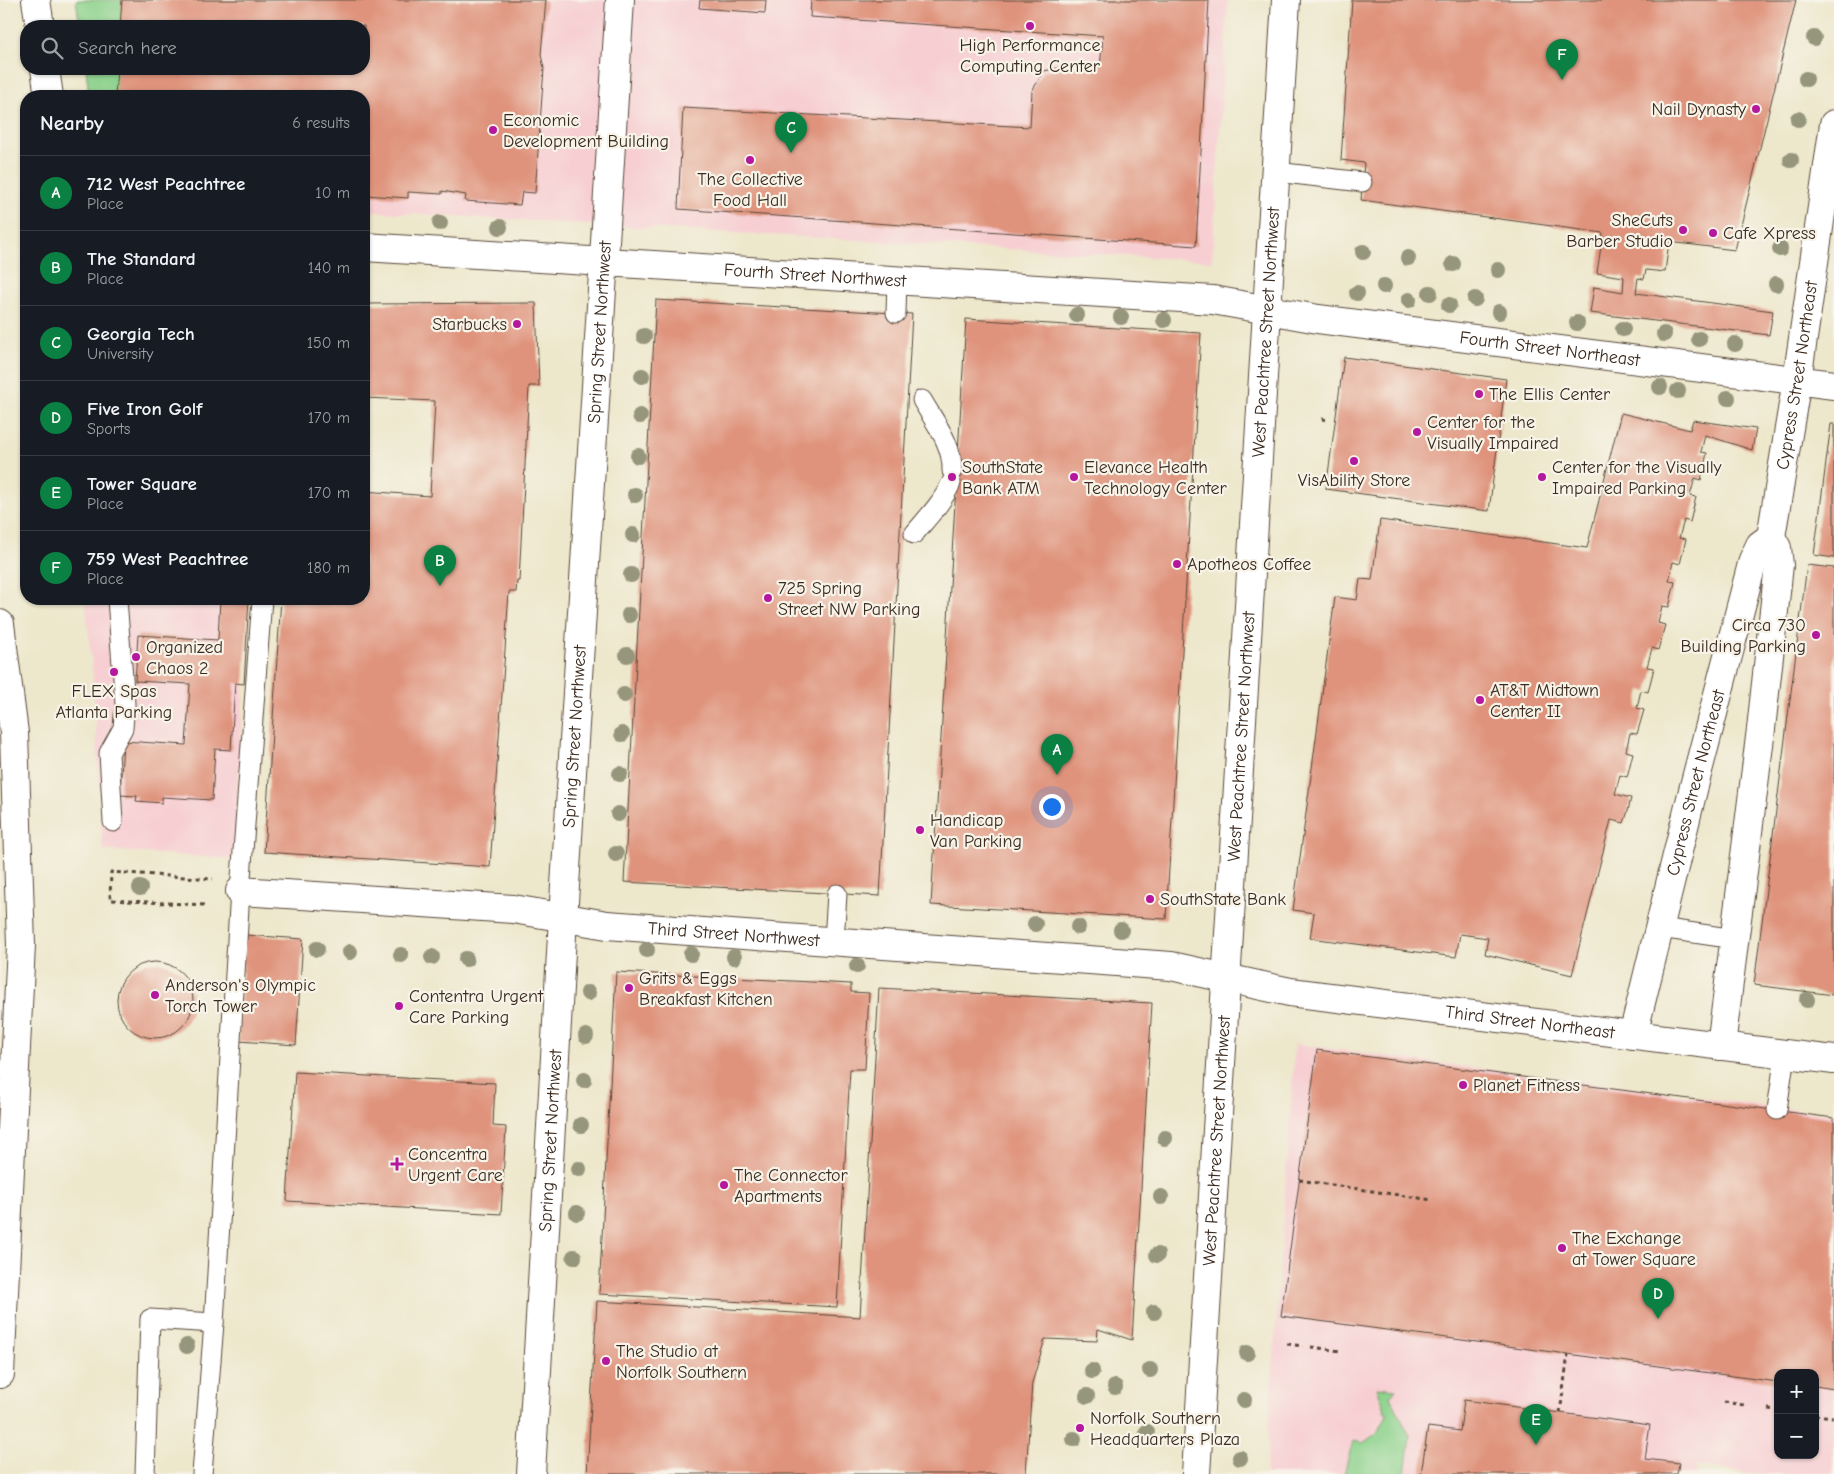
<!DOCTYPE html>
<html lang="en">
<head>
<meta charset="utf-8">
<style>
  body { margin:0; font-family:"Comic Neue",sans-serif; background:#242831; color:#f1f3f6 }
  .controls { position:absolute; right:15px; bottom:15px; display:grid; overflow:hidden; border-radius:10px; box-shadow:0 1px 4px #0004 }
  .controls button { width:45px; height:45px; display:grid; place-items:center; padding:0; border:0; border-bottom:1px solid #363941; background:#171b24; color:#f1f3f6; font:25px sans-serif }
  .you { position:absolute; left:1051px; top:806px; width:18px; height:18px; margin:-12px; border:4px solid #fff; border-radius:50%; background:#1a73e8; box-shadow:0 0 0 8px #1a73e833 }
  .badge { display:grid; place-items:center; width:32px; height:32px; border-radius:50%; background:#0b8043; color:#fff; font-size:16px; font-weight:700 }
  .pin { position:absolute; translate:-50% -41px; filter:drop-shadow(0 1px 2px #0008) }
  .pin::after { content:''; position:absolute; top:26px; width:18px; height:15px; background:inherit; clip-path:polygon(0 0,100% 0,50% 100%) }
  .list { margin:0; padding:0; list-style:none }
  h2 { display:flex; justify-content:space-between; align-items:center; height:65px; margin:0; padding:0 20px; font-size:21px }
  h2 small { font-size:16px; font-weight:400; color:#9ea1a6 }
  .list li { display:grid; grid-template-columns:32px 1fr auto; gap:15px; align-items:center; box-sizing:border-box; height:75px; padding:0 20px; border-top:1px solid #363941 }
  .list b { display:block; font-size:19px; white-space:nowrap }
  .list p { margin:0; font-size:16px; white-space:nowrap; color:#9ea1a6 }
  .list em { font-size:16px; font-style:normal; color:#9ea1a6 }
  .icon { flex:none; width:28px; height:28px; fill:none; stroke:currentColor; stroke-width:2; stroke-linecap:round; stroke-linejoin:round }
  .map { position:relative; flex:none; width:1834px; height:1474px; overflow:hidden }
  .search { position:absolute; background:#171b24; box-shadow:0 1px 4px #0004; left:20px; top:20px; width:350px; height:55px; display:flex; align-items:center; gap:12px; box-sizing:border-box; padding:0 18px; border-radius:20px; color:#9ea1a6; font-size:19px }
  .panel { position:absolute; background:#171b24; box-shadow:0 1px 4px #0004; left:20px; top:90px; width:350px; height:515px; border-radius:20px }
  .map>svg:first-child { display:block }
  .built { fill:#f7cfd3; fill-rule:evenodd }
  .green { fill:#8cd28c; stroke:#647e55 }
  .building { fill:#df937b }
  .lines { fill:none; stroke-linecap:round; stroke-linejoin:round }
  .service-casing { stroke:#564638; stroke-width:21 }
  .minor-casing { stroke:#564638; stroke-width:30 }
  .secondary-casing { stroke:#564638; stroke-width:30 }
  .motorway-casing { stroke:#564638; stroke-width:30 }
  .path { stroke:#564638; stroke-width:3; stroke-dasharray:4 4; stroke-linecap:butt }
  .service { stroke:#fff; stroke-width:19 }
  .minor { stroke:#fff; stroke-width:28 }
  .secondary { stroke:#fff; stroke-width:28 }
  .motorway { stroke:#fff; stroke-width:28 }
  .tree { fill:#96967b }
  .poi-dot { fill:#b5179e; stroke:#f7f3e8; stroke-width:2 }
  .labels { text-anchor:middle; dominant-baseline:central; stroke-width:4.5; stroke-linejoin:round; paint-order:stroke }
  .poi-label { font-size:18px; fill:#3b2a1e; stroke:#f7f3e8; text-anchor:start }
  .street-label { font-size:18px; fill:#3b2a1e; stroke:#f7f3e8 }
</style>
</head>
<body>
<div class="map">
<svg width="1834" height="1474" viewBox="0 0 1834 1474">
  <rect width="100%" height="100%" fill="#f7f3e8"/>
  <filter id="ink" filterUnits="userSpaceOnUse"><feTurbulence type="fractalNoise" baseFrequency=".02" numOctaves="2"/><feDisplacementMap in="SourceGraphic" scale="10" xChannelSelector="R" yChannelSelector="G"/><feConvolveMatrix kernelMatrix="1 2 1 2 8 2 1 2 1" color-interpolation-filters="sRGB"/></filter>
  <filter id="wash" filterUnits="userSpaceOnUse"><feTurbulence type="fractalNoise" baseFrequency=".0096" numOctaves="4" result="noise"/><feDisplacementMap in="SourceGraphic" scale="20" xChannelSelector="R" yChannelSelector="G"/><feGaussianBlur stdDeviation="1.12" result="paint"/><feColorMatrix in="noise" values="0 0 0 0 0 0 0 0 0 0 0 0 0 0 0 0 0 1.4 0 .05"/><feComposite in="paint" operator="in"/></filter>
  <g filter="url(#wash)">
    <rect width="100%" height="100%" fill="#ede7cb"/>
    <!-- built -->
    <g class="built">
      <path d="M91 0H1228L1212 261 364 211V96H103L99 69H364V26H94Z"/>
      <path d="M85 599H249L234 859 103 850 92 664Z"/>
      <path d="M1295 1044 1834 1115V1474H1761L1697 1466 1695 1474H1266ZM1778 1373H1815V1455H1778Z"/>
    </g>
    <!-- green -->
    <g class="green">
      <path d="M76 0H122L121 26H80Z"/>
      <path d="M86 69H118L116 96H89Z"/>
      <path d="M1377 1387 1396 1389 1390 1396 1410 1436 1405 1474H1344L1353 1441 1363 1443 1377 1433 1387 1415Z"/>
    </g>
    <g id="blocks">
      <!-- building -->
      <g class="building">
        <path d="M122 0H546L542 43 541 55 544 68 535 193 522 192 520 205 465 201 466 195 442 191V194L408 192V198L364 195V96H115L117 69H364V26H120Z"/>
        <path d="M700 0H766L765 13 699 8Z"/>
        <path d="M811 0H1209L1196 246 678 209 683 108 1030 127 1032 91 1044 71 1063 67H1100L1103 36 810 17Z"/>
        <path d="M1352 0H1796L1735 250 1669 242 1665 272 1646 270 1644 279 1638 278 1636 293 1773 311 1769 335 1590 313 1594 287 1623 292 1624 277 1597 273 1603 233 1361 200 1364 163 1341 160Z"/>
        <path d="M656 300 912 314 880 896 624 882Z"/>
        <path d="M536 303 539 386H529L519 581H517L516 592H509L490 867 264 852 281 599H364V491L430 496 435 401 364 398V304Z"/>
        <path d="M966 319 1201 333 1166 919 931 905Z"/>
        <path d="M1344 357 1506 379 1489 511 1326 489Z"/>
        <path d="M1621 413 1690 430 1693 420 1756 429 1752 450 1705 435 1701 452 1707 453 1701 480 1695 478 1690 496 1696 497 1690 522 1684 520 1679 538 1686 539 1680 564 1673 562 1669 581 1675 582 1669 607 1662 606 1658 623 1665 625 1658 650 1652 648 1647 667 1654 668 1648 692 1641 690 1637 708 1644 710 1637 734 1630 733 1626 751 1633 753 1627 777 1620 775 1615 794 1631 798 1628 811 1624 823 1611 820 1572 975 1485 954 1488 938 1460 934 1456 957 1310 938 1314 913 1293 910 1335 597 1357 600 1360 579 1372 580 1380 520 1587 548Z"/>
        <path d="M1831 424H1834V558L1814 555Z"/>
        <path d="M1807 565 1834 568V995L1754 985Z"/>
        <path d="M220 599H249L244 684 235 683 231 750 215 749 212 800 162 797V803L136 801 137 796 120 795 123 741 186 745 190 684 135 681 138 635 218 640Z"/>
        <path d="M245 935 303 939 296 1045 238 1041Z"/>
        <circle cx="155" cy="1000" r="38"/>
        <path d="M616 972 851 984V992L869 993 865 1069H850L837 1307 599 1294Z"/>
        <path d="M879 988 1152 1003 1132 1340 1098 1329 1097 1341 1045 1339 1032 1383 1026 1474H587L597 1301 860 1317Z"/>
        <path d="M1317 1050 1834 1118V1389L1815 1386V1373H1778V1382L1281 1316Z"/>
        <path d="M295 1072 495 1083 493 1126 506 1127 501 1214 287 1201Z"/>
        <path d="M1464 1400 1650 1425 1645 1459 1679 1463 1677 1474H1421L1428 1427 1460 1431Z"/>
      </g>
    </g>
  </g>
  <g filter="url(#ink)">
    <use href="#blocks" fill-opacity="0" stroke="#564638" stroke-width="1"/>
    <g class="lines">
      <defs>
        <g id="service">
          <path d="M1276 172 1362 182"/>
          <path d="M896 313 897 280"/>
          <path d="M922 400C935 423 953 444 952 471"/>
          <path d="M914 534C927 518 943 502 951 483"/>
          <path d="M113 822 109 753 123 728 125 704 117 599"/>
          <path d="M1660 928 1735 939"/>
          <path d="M834 941 837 894"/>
          <path d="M1777 1110 1785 1054"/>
          <path d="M145 1474 150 1319 214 1323"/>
          <path d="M202 1474 214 1323 240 891 262 599"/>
        </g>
        <g id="minor">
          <path d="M36 0 40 26"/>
          <path d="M45 69 49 96"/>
          <path id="s1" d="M364 247 1213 300 1318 319 1834 385"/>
          <path id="s2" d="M240 891 513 909 607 925 1171 966 1290 992 1834 1060"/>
          <path id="s3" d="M1633 1035 1693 790 1753 560 1760 545 1771 537"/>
          <path id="s4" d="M1721 1046 1761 729 1779 565 1777 548 1771 537 1797 380 1834 124"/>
        </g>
        <g id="secondary">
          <path id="s5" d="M531 1474 563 918 620 0"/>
          <path id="s6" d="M1196 1474 1286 0"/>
        </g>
        <path id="motorway" d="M0 624 14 733 21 945 0 1374"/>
      </defs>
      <!-- service casing -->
      <use href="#service" class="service-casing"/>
      <!-- minor casing -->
      <use href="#minor" class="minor-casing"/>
      <!-- secondary casing -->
      <use href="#secondary" class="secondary-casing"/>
      <!-- motorway casing -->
      <use href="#motorway" class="motorway-casing"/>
      <!-- path -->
      <g class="path">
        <path d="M1322 419 1328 420"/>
        <path d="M204 905 110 900 111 872 213 879"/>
        <path d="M1299 1180 1432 1200"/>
        <path d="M1287 1344 1303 1346"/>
        <path d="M1311 1347 1341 1351"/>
        <path d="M1724 1402 1744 1405"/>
        <path d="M1768 1409 1778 1410"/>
        <path d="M1560 1413 1568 1354"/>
        <path d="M1815 1415 1833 1417"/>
      </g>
      <!-- service -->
      <use href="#service" class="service"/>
      <!-- minor -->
      <use href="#minor" class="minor"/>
      <!-- secondary -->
      <use href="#secondary" class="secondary"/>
      <!-- motorway -->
      <use href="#motorway" class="motorway"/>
    </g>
    <!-- trees -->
    <g class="tree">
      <circle cx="1814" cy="38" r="8"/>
      <circle cx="1806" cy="79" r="8"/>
      <circle cx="1798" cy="119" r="8"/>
      <circle cx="1791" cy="160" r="8"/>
      <circle cx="440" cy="223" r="8"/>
      <circle cx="500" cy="227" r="8"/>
      <circle cx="1780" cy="249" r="8"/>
      <circle cx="1363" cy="252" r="8"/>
      <circle cx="1408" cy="258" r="8"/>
      <circle cx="1453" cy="264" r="8"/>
      <circle cx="1498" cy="270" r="8"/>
      <circle cx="1776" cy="284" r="8"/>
      <circle cx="1384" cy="286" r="8"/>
      <circle cx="1357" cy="293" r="8"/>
      <circle cx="1430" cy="293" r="8"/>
      <circle cx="1475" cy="299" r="8"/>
      <circle cx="1409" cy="300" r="8"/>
      <circle cx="1449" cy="305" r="8"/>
      <circle cx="1499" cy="312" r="8"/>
      <circle cx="1077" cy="315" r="8"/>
      <circle cx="1121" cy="317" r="8"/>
      <circle cx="1164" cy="320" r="8"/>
      <circle cx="1577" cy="323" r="8"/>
      <circle cx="1623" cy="329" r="8"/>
      <circle cx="1664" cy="334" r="8"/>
      <circle cx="644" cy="336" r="8"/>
      <circle cx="1699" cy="339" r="8"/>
      <circle cx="1735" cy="344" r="8"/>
      <circle cx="642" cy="376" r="8"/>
      <circle cx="1660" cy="387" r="8"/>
      <circle cx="1678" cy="391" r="8"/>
      <circle cx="1728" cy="398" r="8"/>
      <circle cx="640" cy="416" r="8"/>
      <circle cx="638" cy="456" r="8"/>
      <circle cx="635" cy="495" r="8"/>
      <circle cx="633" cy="535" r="8"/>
      <circle cx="631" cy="575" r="8"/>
      <circle cx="629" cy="615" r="8"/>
      <circle cx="627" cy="655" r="8"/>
      <circle cx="624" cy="695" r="8"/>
      <circle cx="622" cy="734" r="8"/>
      <circle cx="620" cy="774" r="8"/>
      <circle cx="618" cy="814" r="8"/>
      <circle cx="616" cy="854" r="8"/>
      <circle cx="140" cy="888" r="8"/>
      <circle cx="1035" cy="924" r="8"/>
      <circle cx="1078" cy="927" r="8"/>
      <circle cx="1121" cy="930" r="8"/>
      <circle cx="317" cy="949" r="8"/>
      <circle cx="647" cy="950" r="8"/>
      <circle cx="350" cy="952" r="8"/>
      <circle cx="691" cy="954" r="8"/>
      <circle cx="401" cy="955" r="8"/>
      <circle cx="432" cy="957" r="8"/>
      <circle cx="734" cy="957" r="8"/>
      <circle cx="466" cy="959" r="8"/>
      <circle cx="857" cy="966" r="8"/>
      <circle cx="588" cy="993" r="8"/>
      <circle cx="1807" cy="1000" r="8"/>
      <circle cx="586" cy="1036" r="8"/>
      <circle cx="584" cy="1080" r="8"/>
      <circle cx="581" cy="1125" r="8"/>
      <circle cx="1165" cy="1138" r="8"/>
      <circle cx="579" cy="1169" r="8"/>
      <circle cx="1161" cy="1197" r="8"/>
      <circle cx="577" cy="1213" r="8"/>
      <circle cx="1157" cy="1255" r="8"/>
      <circle cx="574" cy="1257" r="8"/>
      <circle cx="1154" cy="1312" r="8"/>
      <circle cx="187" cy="1346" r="8"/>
      <circle cx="1247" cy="1353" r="8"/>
      <circle cx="1150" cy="1370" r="8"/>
      <circle cx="1092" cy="1371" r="8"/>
      <circle cx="1115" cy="1387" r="8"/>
      <circle cx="1087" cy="1396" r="8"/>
      <circle cx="1244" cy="1400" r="8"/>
      <circle cx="1147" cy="1432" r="8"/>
      <circle cx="1074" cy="1439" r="8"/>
      <circle cx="1240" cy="1458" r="8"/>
    </g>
  </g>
  <!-- markers -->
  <g class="poi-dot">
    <circle cx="1030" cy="26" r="5"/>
    <circle cx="1756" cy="109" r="5"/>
    <circle cx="493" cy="130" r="5"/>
    <circle cx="750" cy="160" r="5"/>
    <circle cx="1683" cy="230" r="5"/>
    <circle cx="1713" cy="233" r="5"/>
    <circle cx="517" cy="324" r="5"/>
    <circle cx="1479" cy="394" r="5"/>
    <circle cx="1417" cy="432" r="5"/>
    <circle cx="1354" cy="461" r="5"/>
    <circle cx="952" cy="477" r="5"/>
    <circle cx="1074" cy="477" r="5"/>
    <circle cx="1542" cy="477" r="5"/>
    <circle cx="1177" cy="564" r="5"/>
    <circle cx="768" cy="598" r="5"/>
    <circle cx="1816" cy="635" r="5"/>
    <circle cx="136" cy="657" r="5"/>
    <circle cx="114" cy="672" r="5"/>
    <circle cx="1480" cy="700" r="5"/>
    <circle cx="920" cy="830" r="5"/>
    <circle cx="1150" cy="899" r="5"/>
    <circle cx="629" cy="988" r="5"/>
    <circle cx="155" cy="995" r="5"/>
    <circle cx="399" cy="1006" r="5"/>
    <circle cx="1463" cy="1085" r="5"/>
    <path d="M394.5 1156.5h5v5h5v5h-5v5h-5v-5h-5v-5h5z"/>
    <circle cx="724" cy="1185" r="5"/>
    <circle cx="1562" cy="1248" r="5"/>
    <circle cx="606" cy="1361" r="5"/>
    <circle cx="1080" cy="1428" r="5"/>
  </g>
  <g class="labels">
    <!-- poi labels -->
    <g class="poi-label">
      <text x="1030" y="45" text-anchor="middle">High Performance<tspan x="1030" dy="21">Computing Center</tspan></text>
      <text x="1746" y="109" text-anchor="end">Nail Dynasty</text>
      <text x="503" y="120">Economic<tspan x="503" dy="21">Development Building</tspan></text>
      <text x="750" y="179" text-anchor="middle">The Collective<tspan x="750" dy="21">Food Hall</tspan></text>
      <text x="1673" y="220" text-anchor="end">SheCuts<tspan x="1673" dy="21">Barber Studio</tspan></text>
      <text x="1723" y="233">Cafe Xpress</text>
      <text x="507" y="324" text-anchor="end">Starbucks</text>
      <text x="1489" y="394">The Ellis Center</text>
      <text x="1427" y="422">Center for the<tspan x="1427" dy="21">Visually Impaired</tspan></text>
      <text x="962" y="467">SouthState<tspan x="962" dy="21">Bank ATM</tspan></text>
      <text x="1084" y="467">Elevance Health<tspan x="1084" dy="21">Technology Center</tspan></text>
      <text x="1552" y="467">Center for the Visually<tspan x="1552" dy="21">Impaired Parking</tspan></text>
      <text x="1354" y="480" text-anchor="middle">VisAbility Store</text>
      <text x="1187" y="564">Apotheos Coffee</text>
      <text x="778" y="588">725 Spring<tspan x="778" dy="21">Street NW Parking</tspan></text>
      <text x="1806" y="625" text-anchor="end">Circa 730<tspan x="1806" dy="21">Building Parking</tspan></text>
      <text x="146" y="647">Organized<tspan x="146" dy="21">Chaos 2</tspan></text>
      <text x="1490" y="690">AT&amp;T Midtown<tspan x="1490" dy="21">Center II</tspan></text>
      <text x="114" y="691" text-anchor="middle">FLEX Spas<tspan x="114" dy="21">Atlanta Parking</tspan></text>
      <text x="930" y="820">Handicap<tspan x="930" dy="21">Van Parking</tspan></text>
      <text x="1160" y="899">SouthState Bank</text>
      <text x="639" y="978">Grits &amp; Eggs<tspan x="639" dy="21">Breakfast Kitchen</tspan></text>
      <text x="165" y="985">Anderson's Olympic<tspan x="165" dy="21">Torch Tower</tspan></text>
      <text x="409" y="996">Contentra Urgent<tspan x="409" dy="21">Care Parking</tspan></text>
      <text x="1473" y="1085">Planet Fitness</text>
      <text x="408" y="1154">Concentra<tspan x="408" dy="21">Urgent Care</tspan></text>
      <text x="734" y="1175">The Connector<tspan x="734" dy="21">Apartments</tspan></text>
      <text x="1572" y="1238">The Exchange<tspan x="1572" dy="21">at Tower Square</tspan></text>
      <text x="616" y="1351">The Studio at<tspan x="616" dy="21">Norfolk Southern</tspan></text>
      <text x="1090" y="1418">Norfolk Southern<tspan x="1090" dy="21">Headquarters Plaza</tspan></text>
    </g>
    <!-- street labels -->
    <g class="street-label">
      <text stroke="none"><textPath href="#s1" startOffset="452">Fourth Street Northwest</textPath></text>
      <text stroke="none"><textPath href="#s5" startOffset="1144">Spring Street Northwest</textPath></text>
      <text stroke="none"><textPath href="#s6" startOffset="1144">West Peachtree Street Northwest</textPath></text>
      <text stroke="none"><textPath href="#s1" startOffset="1191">Fourth Street Northeast</textPath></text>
      <text stroke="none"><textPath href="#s4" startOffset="678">Cypress Street Northeast</textPath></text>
      <text stroke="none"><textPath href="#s5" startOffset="739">Spring Street Northwest</textPath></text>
      <text stroke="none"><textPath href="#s6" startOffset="739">West Peachtree Street Northwest</textPath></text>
      <text stroke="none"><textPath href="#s3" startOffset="260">Cypress Street Northeast</textPath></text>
      <text stroke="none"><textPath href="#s2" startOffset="496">Third Street Northwest</textPath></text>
      <text stroke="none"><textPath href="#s2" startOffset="1298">Third Street Northeast</textPath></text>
      <text stroke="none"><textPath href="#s5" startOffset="334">Spring Street Northwest</textPath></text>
      <text stroke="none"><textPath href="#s6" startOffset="334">West Peachtree Street Northwest</textPath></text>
    </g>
  </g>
</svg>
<div class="controls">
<button>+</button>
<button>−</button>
</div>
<div class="you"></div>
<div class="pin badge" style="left:1057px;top:775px">A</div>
<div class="pin badge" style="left:440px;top:586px">B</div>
<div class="pin badge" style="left:791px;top:153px">C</div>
<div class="pin badge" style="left:1658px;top:1319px">D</div>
<div class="pin badge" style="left:1536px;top:1445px">E</div>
<div class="pin badge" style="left:1562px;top:80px">F</div>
<div class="search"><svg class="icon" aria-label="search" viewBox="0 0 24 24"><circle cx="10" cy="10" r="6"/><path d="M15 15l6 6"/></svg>Search here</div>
<section class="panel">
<h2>Nearby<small>6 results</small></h2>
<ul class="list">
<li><span class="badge">A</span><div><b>712 West Peachtree</b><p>Place</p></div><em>10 m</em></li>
<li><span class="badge">B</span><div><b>The Standard</b><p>Place</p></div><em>140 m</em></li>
<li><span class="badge">C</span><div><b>Georgia Tech</b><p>University</p></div><em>150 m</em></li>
<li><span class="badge">D</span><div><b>Five Iron Golf</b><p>Sports</p></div><em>170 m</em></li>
<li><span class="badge">E</span><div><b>Tower Square</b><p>Place</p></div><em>170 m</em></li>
<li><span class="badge">F</span><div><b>759 West Peachtree</b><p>Place</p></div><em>180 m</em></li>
</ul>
</section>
</div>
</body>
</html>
